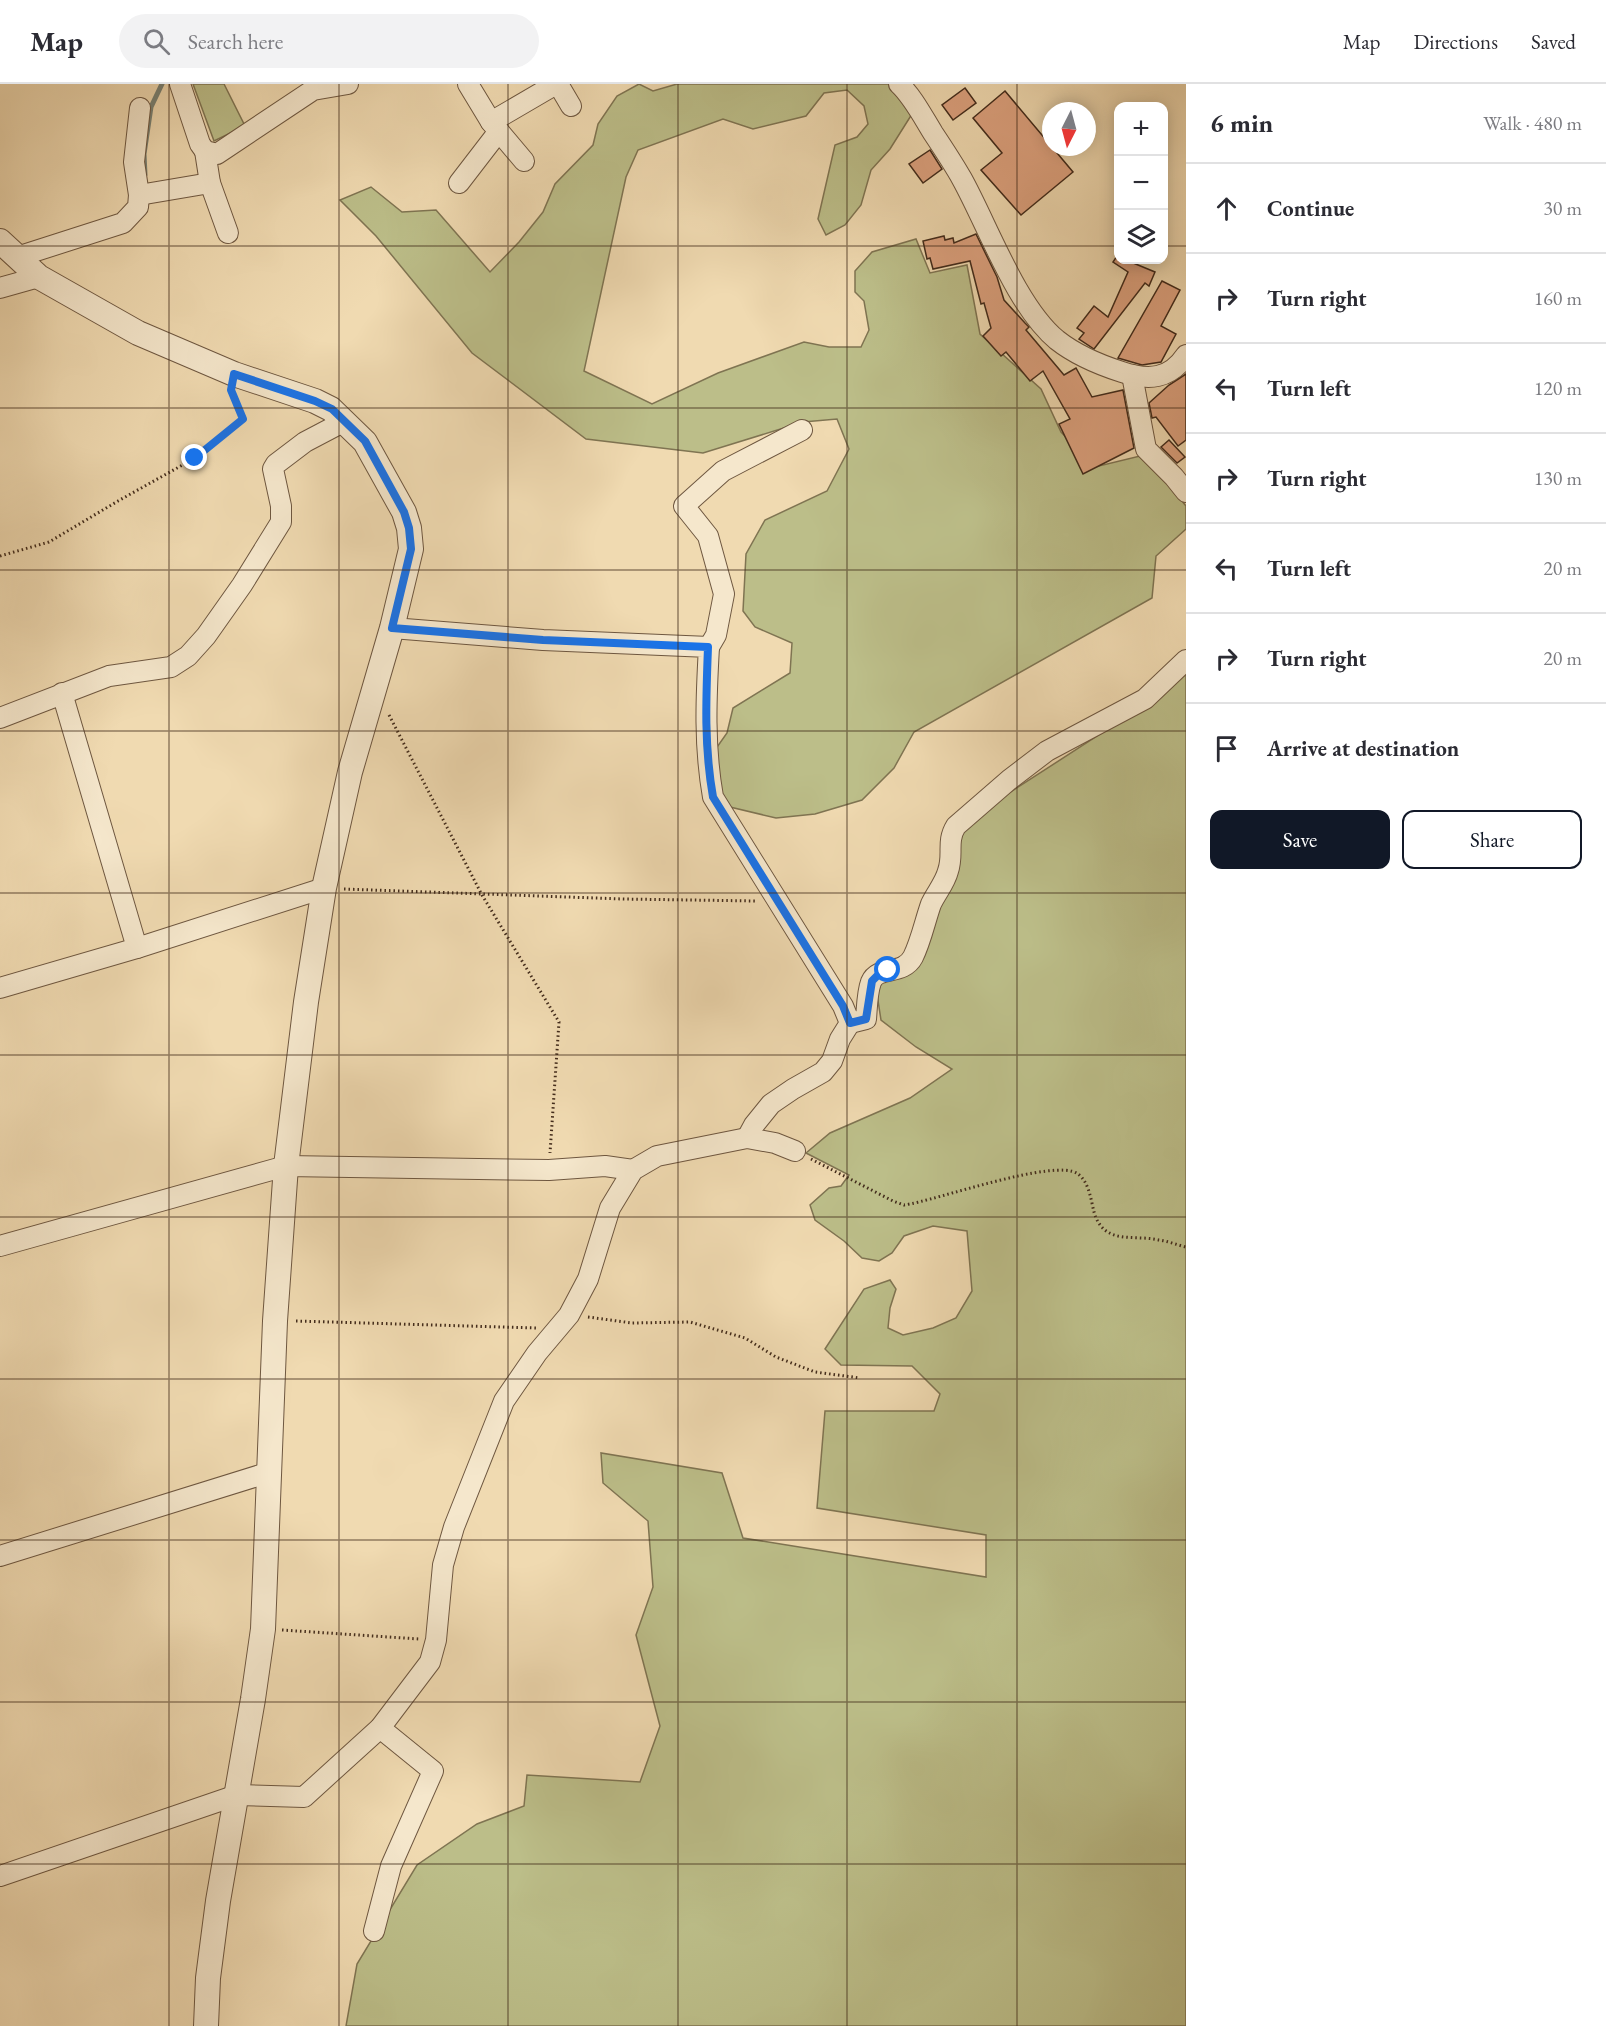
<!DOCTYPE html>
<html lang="en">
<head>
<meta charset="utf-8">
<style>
  body { margin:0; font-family:"EB Garamond",serif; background:#f2f2f3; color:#2b2b33 }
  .controls { position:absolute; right:18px; top:18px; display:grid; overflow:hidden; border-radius:12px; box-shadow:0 3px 15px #0003 }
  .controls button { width:54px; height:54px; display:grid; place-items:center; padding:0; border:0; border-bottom:2px solid #e1e1e2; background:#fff; color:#2b2b33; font:30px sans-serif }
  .compass { position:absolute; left:1042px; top:18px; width:54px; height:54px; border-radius:50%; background:#fff; box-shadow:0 3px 15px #0003; rotate:186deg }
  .stop { position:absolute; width:18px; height:18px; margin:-14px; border:4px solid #1a73e8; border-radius:50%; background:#fff }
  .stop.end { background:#1a73e8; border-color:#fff; box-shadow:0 2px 6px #0008 }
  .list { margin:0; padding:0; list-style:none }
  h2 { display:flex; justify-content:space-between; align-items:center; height:78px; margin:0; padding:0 24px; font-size:26px }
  h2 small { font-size:20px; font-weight:400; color:#7c7c81 }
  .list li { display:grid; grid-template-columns:39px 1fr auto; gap:18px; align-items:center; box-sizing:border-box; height:90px; padding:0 24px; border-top:2px solid #e1e1e2 }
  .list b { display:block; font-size:22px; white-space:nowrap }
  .list em { font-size:20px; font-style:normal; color:#7c7c81 }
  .actions { display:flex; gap:12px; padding:18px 24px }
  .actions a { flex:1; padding:14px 0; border:2px solid #111827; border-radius:12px; text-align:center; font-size:21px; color:#111827 }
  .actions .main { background:#111827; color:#fff }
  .icon { flex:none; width:33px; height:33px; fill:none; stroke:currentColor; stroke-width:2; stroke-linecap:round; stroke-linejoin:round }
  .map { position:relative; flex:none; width:1186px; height:1942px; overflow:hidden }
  header { display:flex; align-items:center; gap:36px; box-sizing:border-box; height:84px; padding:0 30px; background:#fff; border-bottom:2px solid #e1e1e2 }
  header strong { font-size:28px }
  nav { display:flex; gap:33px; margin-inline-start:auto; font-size:21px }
  .search { width:420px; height:54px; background:#f2f2f3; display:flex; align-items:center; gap:15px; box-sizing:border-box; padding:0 21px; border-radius:33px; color:#7c7c81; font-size:22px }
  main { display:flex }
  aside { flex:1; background:#fff }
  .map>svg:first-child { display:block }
  .green { fill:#bcbe89; stroke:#7f7452; stroke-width:1.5 }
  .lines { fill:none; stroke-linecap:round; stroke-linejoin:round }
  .stream { stroke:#778175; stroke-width:5 }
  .building { fill:#dca17e; stroke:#422b1b; stroke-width:1.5 }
  .minor-casing { stroke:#6e5740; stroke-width:22 }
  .tertiary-casing { stroke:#6e5740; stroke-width:26 }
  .path { stroke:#422b1b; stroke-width:3; stroke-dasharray:1.5 3; stroke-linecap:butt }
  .minor { stroke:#f5e7cc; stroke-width:20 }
  .tertiary { stroke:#f5e7cc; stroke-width:24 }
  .route { stroke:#1a73e8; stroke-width:8 }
  .grid { fill:none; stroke:#422b1b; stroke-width:1.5; stroke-opacity:0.55 }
</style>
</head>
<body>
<header>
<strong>Map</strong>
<div class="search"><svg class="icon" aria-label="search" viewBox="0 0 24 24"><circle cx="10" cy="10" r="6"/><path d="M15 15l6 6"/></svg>Search here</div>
<nav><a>Map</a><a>Directions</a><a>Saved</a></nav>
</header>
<main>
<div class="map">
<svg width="1186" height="1942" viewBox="0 0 1186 1942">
  <rect width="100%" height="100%" fill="#f0dab1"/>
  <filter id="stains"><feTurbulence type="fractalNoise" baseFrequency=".00333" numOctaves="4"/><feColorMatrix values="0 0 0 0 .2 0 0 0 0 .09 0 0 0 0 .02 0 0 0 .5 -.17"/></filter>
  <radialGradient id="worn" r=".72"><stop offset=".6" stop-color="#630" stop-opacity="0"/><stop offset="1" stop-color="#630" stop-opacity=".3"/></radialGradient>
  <!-- green -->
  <g class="green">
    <path d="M193 0H224L245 42 214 57Z"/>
    <path d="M639 0 653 7 677 0H890L912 30 890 65 871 86 861 121 845 141 826 151 818 135 835 61 857 53 868 40 864 22 847 6 824 9 806 32 753 45 723 35 638 66 626 93 584 287 652 320 718 289 804 258 829 263H861L869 246 864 217 855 208V187L872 168 916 155 930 189 967 181 980 250 1041 305 1061 348 1095 383 1144 371 1186 422V445L1156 472 1152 514 914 648 894 684 862 716 815 730 776 734 730 723 716 712 715 666 727 649 733 624 790 589 792 559 755 543 743 527 746 470 765 436 827 407 849 365 837 335 803 338 703 369 586 355 472 269 376 152 340 116 371 103 402 128 436 126 490 188 519 158 543 128 555 100 593 61 598 40 617 12Z"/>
    <path d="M1186 586V1942H346L357 1880 417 1781 477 1740 524 1722 527 1691 640 1698 660 1642 636 1551 653 1503 648 1437 603 1399 601 1369 722 1389 743 1454 986 1493V1451L817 1424 825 1327H934L940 1310 912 1282 841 1281 825 1265 864 1205 890 1196 896 1205 890 1224 888 1244 903 1251 933 1244 956 1234 972 1207 967 1147 933 1142 904 1152 892 1169 879 1177 862 1174 844 1157 815 1136 810 1121 829 1104 841 1102 849 1091 806 1069 830 1049 910 1014 952 985 916 963 881 936 877 910 882 897 903 892 961 746 992 720 1145 621Z"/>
  </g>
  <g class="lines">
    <!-- stream -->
    <path class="stream" d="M145 91 144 70 151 23 162 0"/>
  </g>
  <!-- building -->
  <g class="building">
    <path d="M965 4 976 19 953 36 942 21Z"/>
    <path d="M1005 7 1073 88 1021 131 981 86 1002 69 973 34Z"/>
    <path d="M930 66 942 85 923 99 909 80Z"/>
    <path d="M976 150 997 193 1004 216 1025 239 1029 243 1026 246 1064 291 1076 284 1092 313 1123 306 1134 364 1083 390 1059 340 1070 335 1043 287 1030 297 1006 268 1001 272 983 252 991 244 984 219 981 220 970 177 933 185 930 174 927 175 923 157 944 152 945 156 953 154 954 159Z"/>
    <path d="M1117 172 1119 176H1126L1155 188 1149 202 1145 199 1094 265 1079 255 1084 249 1077 244 1094 222 1108 233 1128 188 1113 178Z"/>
    <path d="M1162 197 1180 206 1161 242 1176 250 1161 278 1142 281 1118 274Z"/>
    <path d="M1186 290V356L1178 362 1156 333 1152 334 1149 319 1169 301Z"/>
    <path d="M1169 356 1185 373 1177 379 1161 363Z"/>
  </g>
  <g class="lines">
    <defs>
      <g id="minor">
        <path d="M180 0 200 60 205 67 217 70 313 6 348 0"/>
        <path d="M468 0 491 38 524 77"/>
        <path d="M558 0 571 22"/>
        <path d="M899 0C913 13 923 33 933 49 943 64 953 79 962 95 988 142 1016 222 1057 256 1076 271 1100 281 1122 288 1149 297 1170 295 1186 271"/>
        <path d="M491 38 556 0"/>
        <path d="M205 67 210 99 228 149"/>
        <path d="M459 99 499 47"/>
        <path d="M139 111 210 99"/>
        <path d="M17 173 123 139 138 123 139 111 134 78 140 24"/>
        <path d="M0 204 39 193"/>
        <path d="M1132 291 1146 365 1174 393 1186 408"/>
        <path d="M392 544 543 556 709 563C706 615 704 662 713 713L843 922 850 939 840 955 832 977 823 988 793 1005 771 1020 754 1041 747 1054"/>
        <path d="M709 563 716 551 724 510 708 452 684 422 723 387 802 346"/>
        <path d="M62 609 137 864"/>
        <path d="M0 634 109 592 171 583 188 572 206 552 242 501 281 438V422L273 385 276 380 305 358 345 337"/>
        <path d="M0 904 137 864 324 804"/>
        <path d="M850 939 866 935C867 924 867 909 871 898 878 881 903 892 913 873 921 857 925 837 931 820 936 809 945 799 948 787 954 770 946 758 956 742L1009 696 1047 667 1145 615 1186 576"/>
        <path d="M0 1162 286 1082 549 1086 605 1082 633 1086"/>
        <path d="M0 1472 270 1388"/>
        <path d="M0 1792 237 1711 304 1713 380 1644 430 1578 436 1556 443 1481 454 1443 504 1317 537 1269 569 1231 588 1195 610 1124 633 1086 657 1072 747 1054 775 1059 795 1067"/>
        <path d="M374 1847 391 1782 433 1687 380 1644"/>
      </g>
      <path id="tertiary" d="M0 157 39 193 138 249 234 290 315 317 331 325 365 358 404 428 409 444 411 465 392 544 350 688 324 804 306 918 286 1082 275 1237 263 1545 253 1615 218 1817 208 1894 206 1942"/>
    </defs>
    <!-- minor casing -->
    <use href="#minor" class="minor-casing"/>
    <!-- tertiary casing -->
    <use href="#tertiary" class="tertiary-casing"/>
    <!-- path -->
    <g class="path">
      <path d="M0 472 49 458 118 417 195 374 243 335 233 312"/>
      <path d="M389 631 482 811 559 938 550 1069"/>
      <path d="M344 805 623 815 757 817"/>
      <path d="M811 1075 893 1117 904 1121C935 1117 1056 1073 1078 1090 1089 1098 1091 1116 1094 1128 1104 1162 1133 1150 1159 1156 1168 1157 1177 1161 1186 1163"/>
      <path d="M588 1233 632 1239 690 1238 745 1254 776 1273 815 1288 860 1294"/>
      <path d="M296 1237 536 1244"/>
      <path d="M282 1546 419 1555"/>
    </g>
    <!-- minor -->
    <use href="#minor" class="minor"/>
    <!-- tertiary -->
    <use href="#tertiary" class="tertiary"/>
  </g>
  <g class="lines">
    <!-- route -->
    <path class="route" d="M195 374 243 335 231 306 234 290 315 317 332 325 365 357 404 428 409 444 411 465 392 544 543 556 708 563C706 615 704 662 713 713L843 922 850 939 866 935 872 897 880 889 888 886"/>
  </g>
  <!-- grid -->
  <path class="grid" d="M169 0V1942M339 0V1942M508 0V1942M678 0V1942M847 0V1942M1017 0V1942M0 162H1118M1164 162H1186M0 324H1186M0 486H1186M0 647H1186M0 809H1186M0 971H1186M0 1133H1186M0 1295H1186M0 1456H1186M0 1618H1186M0 1780H1186"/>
  <rect width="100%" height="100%" filter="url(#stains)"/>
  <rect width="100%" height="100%" fill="url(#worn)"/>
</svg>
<div class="controls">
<button>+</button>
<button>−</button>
<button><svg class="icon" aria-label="layers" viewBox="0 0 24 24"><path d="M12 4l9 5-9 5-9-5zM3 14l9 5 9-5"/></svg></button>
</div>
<svg class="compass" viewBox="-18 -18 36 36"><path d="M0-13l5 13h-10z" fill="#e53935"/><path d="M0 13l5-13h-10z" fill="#7c7c81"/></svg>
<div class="stop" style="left:888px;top:886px"></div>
<div class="stop end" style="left:195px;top:374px"></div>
</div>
<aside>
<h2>6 min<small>Walk · 480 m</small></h2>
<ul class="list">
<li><svg class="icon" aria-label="ahead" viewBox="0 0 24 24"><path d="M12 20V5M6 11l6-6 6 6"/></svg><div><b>Continue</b></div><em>30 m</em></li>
<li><svg class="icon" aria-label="right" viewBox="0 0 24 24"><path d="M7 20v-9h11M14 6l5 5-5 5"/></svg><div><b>Turn right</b></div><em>160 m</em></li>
<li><svg class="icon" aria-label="left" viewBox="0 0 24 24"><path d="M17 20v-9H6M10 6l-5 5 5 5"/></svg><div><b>Turn left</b></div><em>120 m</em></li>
<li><svg class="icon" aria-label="right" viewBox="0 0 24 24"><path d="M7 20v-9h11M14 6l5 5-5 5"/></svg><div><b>Turn right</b></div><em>130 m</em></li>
<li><svg class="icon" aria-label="left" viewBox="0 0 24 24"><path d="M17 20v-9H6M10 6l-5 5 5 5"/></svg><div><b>Turn left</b></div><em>20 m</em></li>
<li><svg class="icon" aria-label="right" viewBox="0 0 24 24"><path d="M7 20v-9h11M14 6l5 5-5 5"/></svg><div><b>Turn right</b></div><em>20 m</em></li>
<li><svg class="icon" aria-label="arrive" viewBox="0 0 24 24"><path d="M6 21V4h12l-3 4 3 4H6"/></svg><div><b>Arrive at destination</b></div></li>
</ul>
<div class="actions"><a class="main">Save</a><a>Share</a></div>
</aside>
</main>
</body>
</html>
